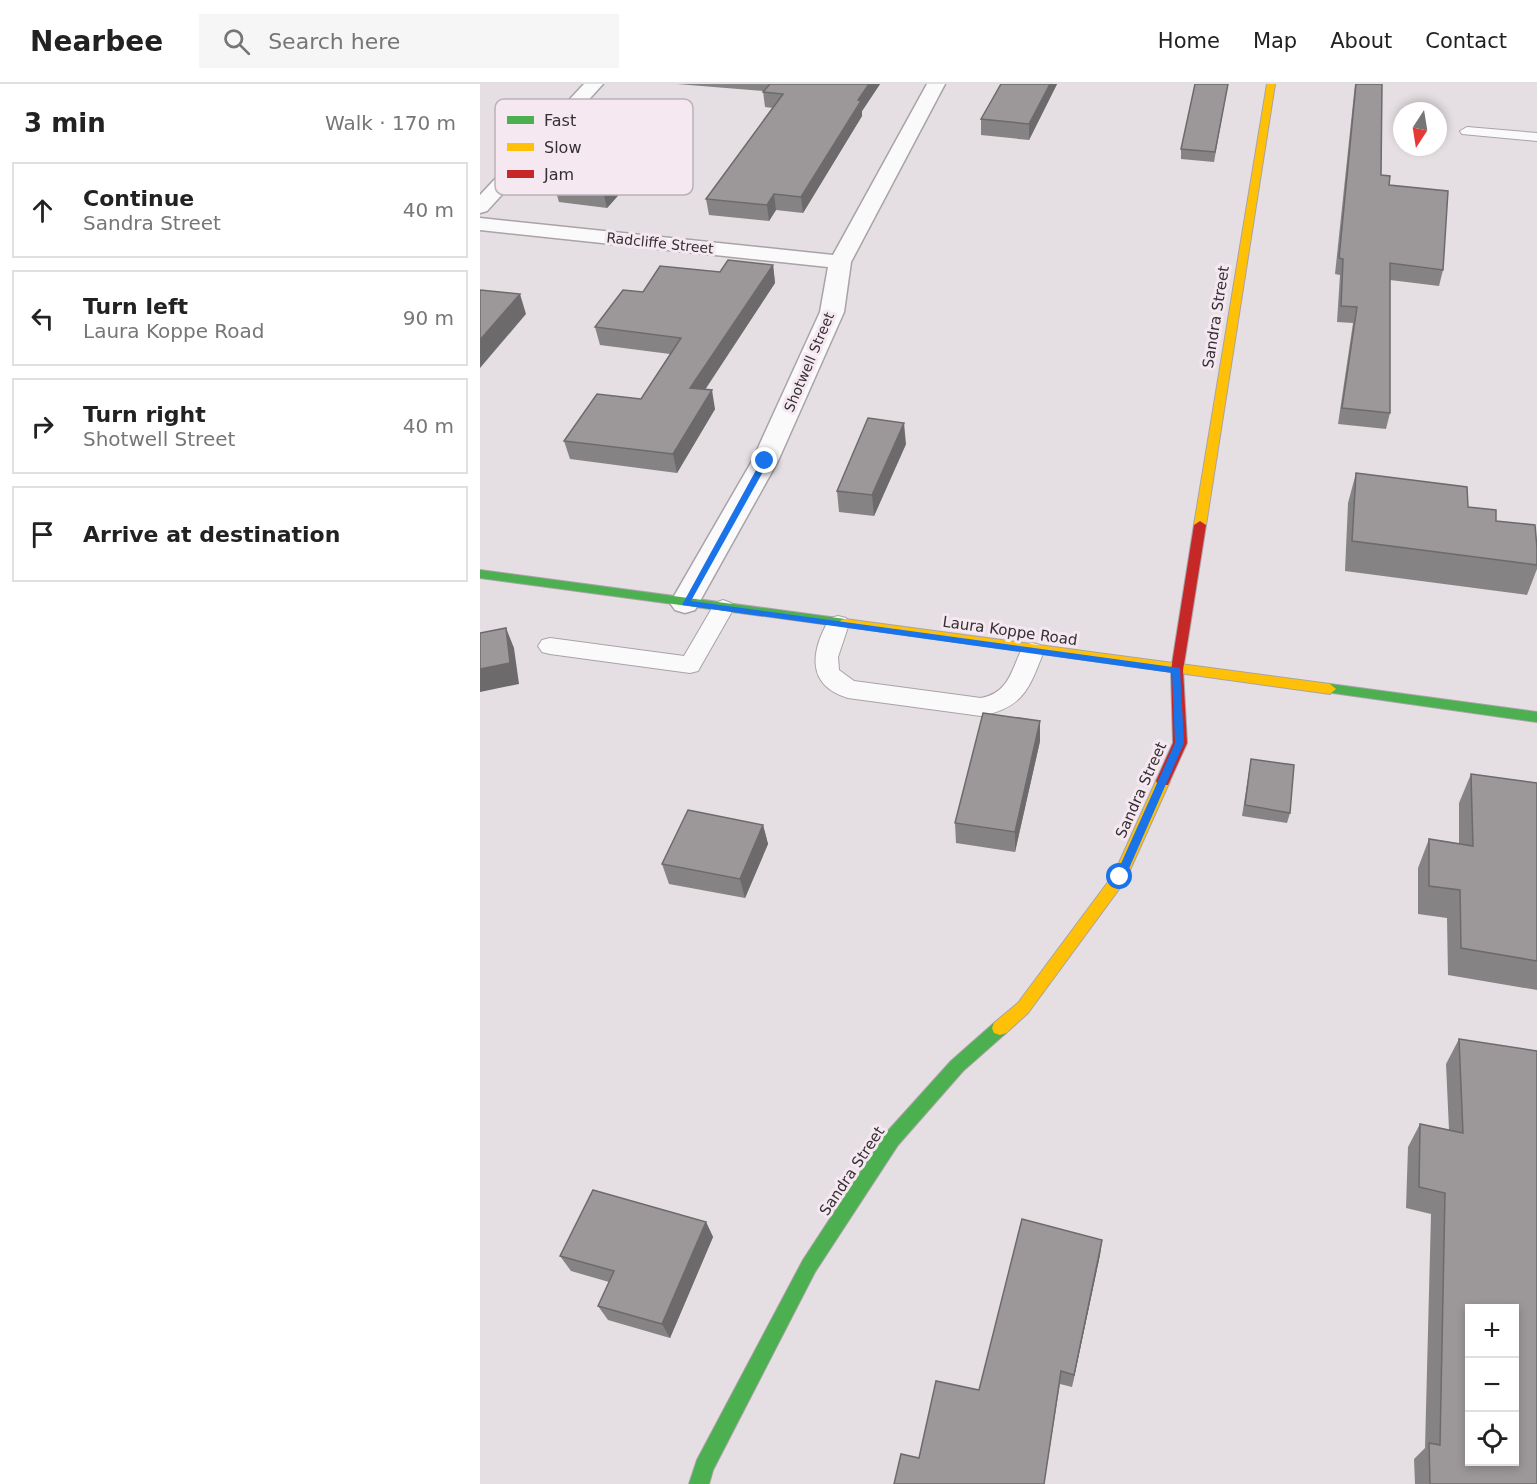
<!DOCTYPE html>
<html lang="en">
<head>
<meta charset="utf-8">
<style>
  body { margin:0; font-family:"DejaVu Sans",sans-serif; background:#f6f6f6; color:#222 }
  .controls { position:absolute; right:18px; bottom:18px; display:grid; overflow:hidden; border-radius:0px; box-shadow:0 3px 9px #0003 }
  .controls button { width:54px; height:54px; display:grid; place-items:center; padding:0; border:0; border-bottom:2px solid #e0e0e0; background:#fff; color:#222; font:30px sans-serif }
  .compass { position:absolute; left:913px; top:18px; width:54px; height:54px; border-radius:50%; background:#fff; box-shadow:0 3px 9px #0003; rotate:192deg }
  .stop { position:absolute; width:18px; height:18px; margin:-14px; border:4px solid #1a73e8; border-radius:50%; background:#fff }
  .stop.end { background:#1a73e8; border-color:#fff; box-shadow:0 2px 6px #0008 }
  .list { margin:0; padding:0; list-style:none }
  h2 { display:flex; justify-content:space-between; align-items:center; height:78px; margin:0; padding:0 24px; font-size:26px }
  h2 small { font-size:20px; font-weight:400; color:#767676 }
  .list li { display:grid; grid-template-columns:39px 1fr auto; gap:18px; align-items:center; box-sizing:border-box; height:96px; margin:0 12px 12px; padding:0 12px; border:2px solid #e0e0e0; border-radius:0px }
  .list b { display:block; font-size:22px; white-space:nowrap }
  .list p { margin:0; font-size:20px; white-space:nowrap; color:#767676 }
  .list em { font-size:20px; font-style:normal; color:#767676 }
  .icon { flex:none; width:33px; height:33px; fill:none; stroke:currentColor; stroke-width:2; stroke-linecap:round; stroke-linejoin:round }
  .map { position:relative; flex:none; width:1057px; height:1400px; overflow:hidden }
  header { display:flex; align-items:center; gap:36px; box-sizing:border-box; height:84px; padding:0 30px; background:#fff; border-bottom:2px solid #e0e0e0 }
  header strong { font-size:28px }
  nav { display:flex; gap:33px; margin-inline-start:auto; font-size:21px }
  .search { width:420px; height:54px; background:#f6f6f6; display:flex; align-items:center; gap:15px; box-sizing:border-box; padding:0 21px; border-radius:0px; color:#767676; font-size:22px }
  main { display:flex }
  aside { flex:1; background:#fff }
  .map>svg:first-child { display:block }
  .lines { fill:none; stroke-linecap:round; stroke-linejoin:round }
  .lane-casing { stroke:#a8a3a7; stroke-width:2 }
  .street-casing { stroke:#a8a3a7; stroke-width:3 }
  .fast-casing { stroke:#a8a3a7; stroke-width:2 }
  .slow-casing { stroke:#a8a3a7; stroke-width:2 }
  .jam-casing { stroke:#a8a3a7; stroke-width:2 }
  .lane { fill:#fbfafb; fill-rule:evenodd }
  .street { fill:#fbfafb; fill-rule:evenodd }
  .fast { fill:#4caf50; fill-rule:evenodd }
  .slow { fill:#ffc107; fill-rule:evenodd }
  .jam { fill:#c62828; fill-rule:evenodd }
  .wall { fill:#868384 }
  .shaded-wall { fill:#6d6a6c }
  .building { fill:#9c989a; stroke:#6d6a6c; stroke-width:1.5; fill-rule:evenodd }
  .route { fill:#1a73e8 }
  .labels { text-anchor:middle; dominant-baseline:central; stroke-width:6; stroke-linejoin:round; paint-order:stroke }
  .far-street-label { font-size:14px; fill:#353033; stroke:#f5e8f1 }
  .street-label { font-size:15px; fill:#353033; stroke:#f5e8f1 }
  .key { fill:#f5e8f1; stroke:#bbb1b8; stroke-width:1.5 }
  .key-label { font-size:16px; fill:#353033 }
</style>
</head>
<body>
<header>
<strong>Nearbee</strong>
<div class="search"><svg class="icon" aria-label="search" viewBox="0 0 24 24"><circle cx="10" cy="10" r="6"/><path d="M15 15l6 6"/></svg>Search here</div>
<nav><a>Home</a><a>Map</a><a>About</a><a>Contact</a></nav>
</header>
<main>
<aside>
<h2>3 min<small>Walk · 170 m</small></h2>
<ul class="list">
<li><svg class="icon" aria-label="ahead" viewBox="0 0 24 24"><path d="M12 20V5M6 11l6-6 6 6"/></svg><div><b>Continue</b><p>Sandra Street</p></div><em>40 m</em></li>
<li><svg class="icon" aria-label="left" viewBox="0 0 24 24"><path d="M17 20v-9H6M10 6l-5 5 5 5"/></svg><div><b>Turn left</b><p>Laura Koppe Road</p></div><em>90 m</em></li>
<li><svg class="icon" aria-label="right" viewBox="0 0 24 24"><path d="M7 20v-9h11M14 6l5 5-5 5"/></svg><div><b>Turn right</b><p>Shotwell Street</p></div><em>40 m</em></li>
<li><svg class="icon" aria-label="arrive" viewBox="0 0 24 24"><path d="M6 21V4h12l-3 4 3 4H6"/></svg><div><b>Arrive at destination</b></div></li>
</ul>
</aside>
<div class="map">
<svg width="1057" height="1400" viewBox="0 0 1057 1400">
  <rect width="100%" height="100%" fill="#e5dee2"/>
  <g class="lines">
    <defs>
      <g id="lane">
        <path d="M987 43 1057 49V57L982 50 980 47Z"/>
        <path d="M243 516 251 519 254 524 218 587 210 589 70 570 62 568 58 562 62 556 70 554 204 572 235 519Z"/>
        <path d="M358 532 366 534 369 540 358 573 359 586 374 597 501 614C531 608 531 584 544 561L552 559 560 561 564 567C549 605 544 623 501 632L368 614C325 601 331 566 350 534Z"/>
      </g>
      <g id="street">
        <path d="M104 0H123L7 127 0 129V111Z"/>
        <path d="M447 0H465L371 178 364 228 298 377 215 526 205 529 195 526 190 519 272 377 340 228 348 183 0 146V134L353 171Z"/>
      </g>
      <g id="fast">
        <path d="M0 486 365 535 371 539 365 543 0 494Z"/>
        <path d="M850 600 1057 628V638L846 608 844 605Z"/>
        <path d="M520 937 526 939 528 944 526 949 483 987 418 1061 335 1188 233 1386 229 1400H209L217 1376 323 1176 406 1049 471 977 514 939Z"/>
      </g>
      <g id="slow">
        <path d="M787 0H795L726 441 720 445 714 441Z"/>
        <path d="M365 535 850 600 856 605 850 610 361 542 359 539 361 536Z"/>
        <path d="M683 692 688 693 690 697 645 797 548 929 526 949 520 951 514 949 512 944 514 939 538 919 634 790 676 697 678 693Z"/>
      </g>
      <path id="jam" d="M720 437 726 441 703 586 707 659 688 701H678L676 697 693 659 691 586 714 441Z"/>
    </defs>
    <!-- lane casing -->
    <use href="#lane" class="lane-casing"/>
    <!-- street casing -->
    <use href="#street" class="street-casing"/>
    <!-- fast casing -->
    <use href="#fast" class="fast-casing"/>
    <!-- slow casing -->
    <use href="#slow" class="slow-casing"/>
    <!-- jam casing -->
    <use href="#jam" class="jam-casing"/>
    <!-- lane -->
    <use href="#lane" class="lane"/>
    <!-- street -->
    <use href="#street" class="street"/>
    <!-- fast -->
    <use href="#fast" class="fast"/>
    <!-- slow -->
    <use href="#slow" class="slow"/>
    <!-- jam -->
    <use href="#jam" class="jam"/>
  </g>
  <!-- wall -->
  <g class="wall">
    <path d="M197 0H400L382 27V32L323 129 296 126 289 137 229 131 226 115 293 24 285 23 283 7Z"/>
    <path d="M521 0H577L549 56 501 51V35Z"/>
    <path d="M748 0 734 78 701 75V65Z"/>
    <path d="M875 0H902L901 91 909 101 963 186 959 202 910 196V329L906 345 858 340 873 239 857 238 860 191 855 190Z"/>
    <path d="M165 62 168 78 127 124 79 118 74 102Z"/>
    <path d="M293 181 295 199 225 306 235 325 197 389 90 375 84 357 161 315 190 270 120 261 115 243 163 208 240 188Z"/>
    <path d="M426 360 394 432 359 428 357 407Z"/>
    <path d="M876 389 988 423 1016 437 1057 464V485L1047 511 865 487 868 419Z"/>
    <path d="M560 657 535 768 476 759 475 739Z"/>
    <path d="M771 675 810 729 807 739 762 732Z"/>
    <path d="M991 690 1057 699V906L968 891 967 834 938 830V784L949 755 979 760V719Z"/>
    <path d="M283 741 288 760 265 814 189 800 182 780Z"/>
    <path d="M979 955 1057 1400H935L934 1375 945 1364 951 1130 926 1124 928 1063 940 1040 969 1046 966 980Z"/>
    <path d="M226 1138 233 1153 190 1254 128 1236 118 1222 129 1198 91 1187 80 1172Z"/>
    <path d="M622 1156 620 1171 592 1303 580 1300 564 1400H414L439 1374 499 1306Z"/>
  </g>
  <!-- shaded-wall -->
  <g class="shaded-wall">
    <path d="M389 0H400L382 27V32L323 129 321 113 378 16Z"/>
    <path d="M570 0H577L549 56V40Z"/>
    <path d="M165 62 168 78 127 124 123 107Z"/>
    <path d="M294 110 296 126 289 137 287 121Z"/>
    <path d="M293 181 295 199 214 322 210 304Z"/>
    <path d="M40 210 46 230 0 284V256Z"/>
    <path d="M232 306 235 325 197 389 193 370Z"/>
    <path d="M424 339 426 360 394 432 392 411Z"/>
    <path d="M26 544 34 564 39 600 0 608V585Z"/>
    <path d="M560 637V657L535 768V748Z"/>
    <path d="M283 741 288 760 265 814 260 795Z"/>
    <path d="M226 1138 233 1153 190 1254 182 1240Z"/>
    <path d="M622 1156 620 1171 592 1303 594 1291Z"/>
  </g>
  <!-- building -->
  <g class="building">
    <path d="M290 0H389L378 16 381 17 321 113 294 110 287 121 226 115 303 10 283 8Z"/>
    <path d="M521 0H570L549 40 501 35Z"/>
    <path d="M715 0H748L735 68 701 65Z"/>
    <path d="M876 0H902L901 91 910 92 909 101 968 107 963 186 910 179V329L862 324 877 223 861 222 863 175 859 174Z"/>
    <path d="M248 176 293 181 210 304 232 306 193 370 84 357 117 310 161 315 201 254 115 243 143 206 163 208 180 182 240 188Z"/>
    <path d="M0 206 40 210 0 256Z"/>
    <path d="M388 334 424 339 392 411 357 407Z"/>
    <path d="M876 389 987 403 988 423 1016 426V437L1055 441 1057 464V481L872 457Z"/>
    <path d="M26 544 30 579 0 585V549Z"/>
    <path d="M503 629 560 637 535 748 475 739Z"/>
    <path d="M771 675 814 681 810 729 765 721Z"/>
    <path d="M991 690 1057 699V877L981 864 980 806 949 802V755L993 762Z"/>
    <path d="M208 726 283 741 260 795 182 780Z"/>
    <path d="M979 955 1057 967V1400H950L949 1359 960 1361 965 1109 939 1103 940 1040 983 1049ZM990 1224H1035V1377H990Z"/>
    <path d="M113 1106 226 1138 182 1240 118 1222 134 1187 80 1172Z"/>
    <path d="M542 1135 622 1156 594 1291 581 1287 564 1400H414L421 1370 439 1374 456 1297 499 1306Z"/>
  </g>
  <!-- route -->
  <path class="route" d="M285 374 289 377 211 517 700 584 704 659 644 796H637L635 793 695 659 692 589 202 521 281 377Z"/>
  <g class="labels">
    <!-- far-street labels -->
    <g class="far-street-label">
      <text transform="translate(180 159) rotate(6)">Radcliffe Street</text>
      <text transform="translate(329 278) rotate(-67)">Shotwell Street</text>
    </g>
    <!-- street labels -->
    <g class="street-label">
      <text transform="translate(736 233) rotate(-81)">Sandra Street</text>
      <text transform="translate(530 547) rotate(8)">Laura Koppe Road</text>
      <text transform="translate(661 706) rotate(-66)">Sandra Street</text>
      <text transform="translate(372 1087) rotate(-56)">Sandra Street</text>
    </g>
  </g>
  <!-- legend -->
  <rect x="15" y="15" width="198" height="96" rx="9" class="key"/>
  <rect x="27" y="32" width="27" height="8" fill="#4caf50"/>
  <rect x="27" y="59" width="27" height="8" fill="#ffc107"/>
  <rect x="27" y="86" width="27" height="8" fill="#c62828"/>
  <g class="key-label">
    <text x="64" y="42">Fast</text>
    <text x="64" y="69">Slow</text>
    <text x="64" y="96">Jam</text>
  </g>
</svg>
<div class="controls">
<button>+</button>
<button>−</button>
<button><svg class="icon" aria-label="locate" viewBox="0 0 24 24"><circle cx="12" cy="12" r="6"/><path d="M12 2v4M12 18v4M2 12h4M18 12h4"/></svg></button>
</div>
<svg class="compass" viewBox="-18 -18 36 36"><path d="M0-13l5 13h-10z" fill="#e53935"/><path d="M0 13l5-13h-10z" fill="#767676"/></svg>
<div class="stop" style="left:640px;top:793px"></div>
<div class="stop end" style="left:285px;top:377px"></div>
</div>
</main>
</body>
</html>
